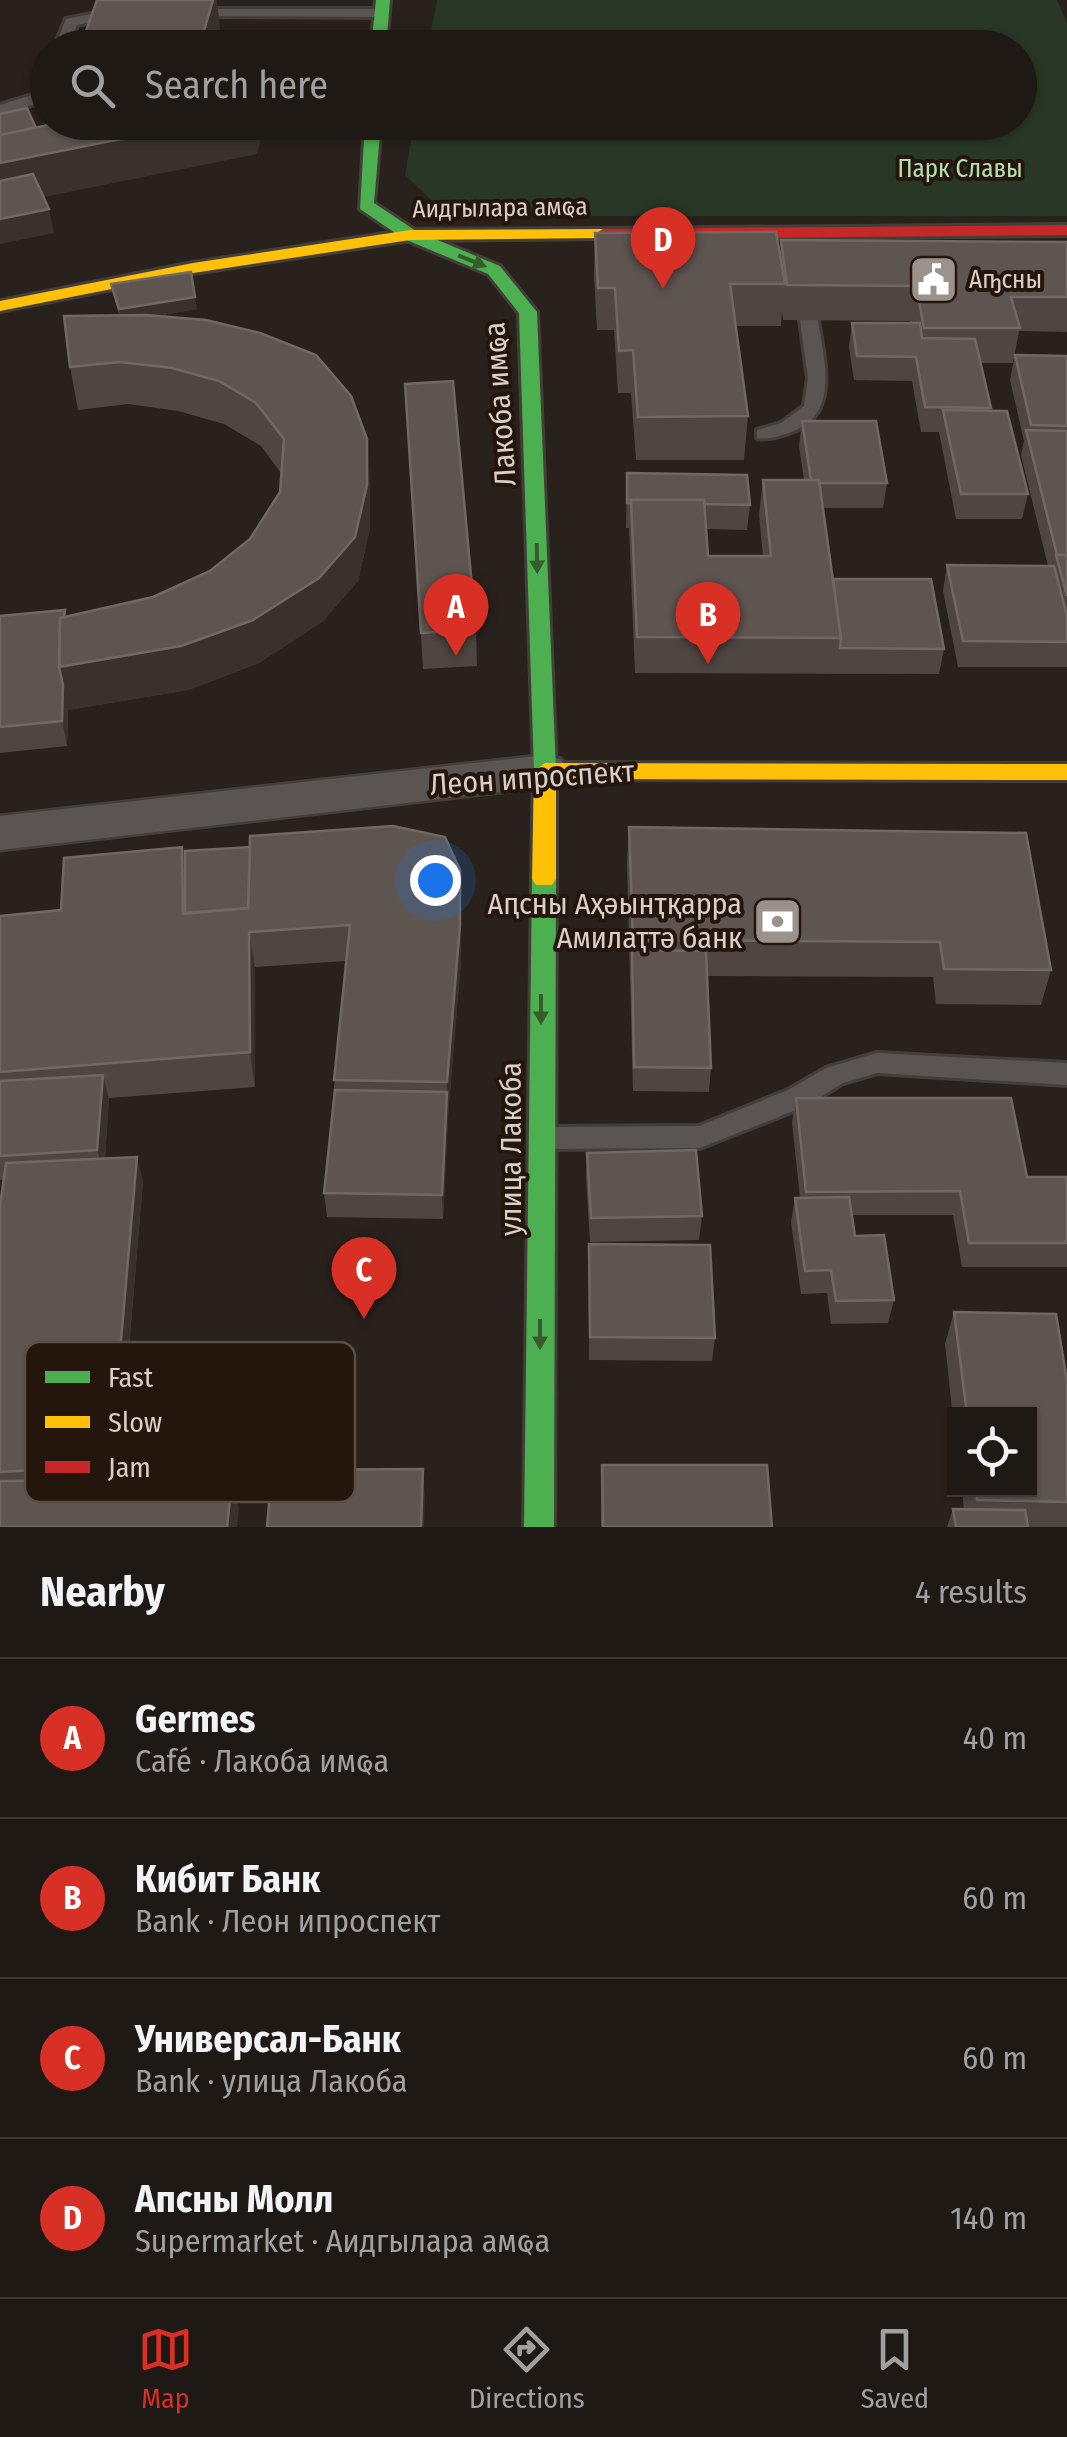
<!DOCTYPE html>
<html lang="en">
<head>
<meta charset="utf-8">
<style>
  body { margin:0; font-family:"Fira Sans Condensed",sans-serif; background:#27221e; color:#f1f3f6 }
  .controls { position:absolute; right:30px; bottom:30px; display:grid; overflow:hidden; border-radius:0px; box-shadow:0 2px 8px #0004 }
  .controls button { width:90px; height:90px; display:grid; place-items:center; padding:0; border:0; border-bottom:2px solid #3c3834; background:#1f1915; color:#f1f3f6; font:50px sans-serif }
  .you { position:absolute; left:435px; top:880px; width:35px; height:35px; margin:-25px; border:8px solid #fff; border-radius:50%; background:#1a73e8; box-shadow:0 0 0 15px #1a73e833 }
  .badge { display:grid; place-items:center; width:65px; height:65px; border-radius:50%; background:#d93025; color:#fff; font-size:32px; font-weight:700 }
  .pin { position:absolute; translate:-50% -82px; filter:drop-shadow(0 2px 5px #0008) }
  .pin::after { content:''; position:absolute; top:52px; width:35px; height:30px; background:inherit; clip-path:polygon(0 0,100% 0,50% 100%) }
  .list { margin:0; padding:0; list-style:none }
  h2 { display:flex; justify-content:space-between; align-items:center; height:130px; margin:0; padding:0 40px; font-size:42px }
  h2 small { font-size:32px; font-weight:400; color:#a1a0a0 }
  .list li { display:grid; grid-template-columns:65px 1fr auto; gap:30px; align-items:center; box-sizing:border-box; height:160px; padding:0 40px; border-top:2px solid #3c3834 }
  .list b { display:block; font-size:38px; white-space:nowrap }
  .list p { margin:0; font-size:32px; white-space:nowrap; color:#a1a0a0 }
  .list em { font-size:32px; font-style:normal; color:#a1a0a0 }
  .icon { flex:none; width:55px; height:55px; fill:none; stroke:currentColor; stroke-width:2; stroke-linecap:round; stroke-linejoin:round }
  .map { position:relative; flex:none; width:1067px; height:1527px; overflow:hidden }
  .search { position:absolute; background:#1f1915; box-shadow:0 2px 8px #0004; left:30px; right:30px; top:30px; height:110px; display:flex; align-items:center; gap:25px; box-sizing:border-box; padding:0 35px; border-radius:55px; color:#a1a0a0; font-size:38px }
  .sheet { height:770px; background:#1f1915 }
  nav { display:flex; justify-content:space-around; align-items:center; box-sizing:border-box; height:140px; border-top:2px solid #3c3834; background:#1f1915; font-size:28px; color:#a1a0a0 }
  nav a { display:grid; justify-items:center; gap:5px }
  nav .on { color:#d93025 }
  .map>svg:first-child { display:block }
  .green { fill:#283726 }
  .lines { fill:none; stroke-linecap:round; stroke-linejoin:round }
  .lane-casing { stroke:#443e39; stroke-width:6 }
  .street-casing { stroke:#443e39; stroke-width:5 }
  .fast-casing { stroke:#443e39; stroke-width:6 }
  .slow-casing { stroke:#443e39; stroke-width:6 }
  .jam-casing { stroke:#443e39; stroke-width:6 }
  .lane { fill:#5a5452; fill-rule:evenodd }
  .street { fill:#5a5452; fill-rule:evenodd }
  .fast { fill:#4caf50; fill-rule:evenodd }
  .slow { fill:#ffc107; fill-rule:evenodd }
  .jam { fill:#c62828; fill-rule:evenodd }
  .wall { fill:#504641 }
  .shaded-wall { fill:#3a312c }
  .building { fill:#5f5550; stroke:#726863; stroke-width:2.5 }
  .oneway { fill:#375b2b }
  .labels { text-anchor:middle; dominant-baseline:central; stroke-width:8; stroke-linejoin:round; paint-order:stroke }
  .far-park-label { font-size:25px; fill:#b5e0b3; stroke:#25160d }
  .far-street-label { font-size:25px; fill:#dacfc9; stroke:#25160d }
  .far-poi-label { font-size:25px; fill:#dacfc9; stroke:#25160d; text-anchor:start }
  .street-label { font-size:30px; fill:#dacfc9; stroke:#25160d }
  .poi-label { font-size:30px; fill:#dacfc9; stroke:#25160d; text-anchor:end }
  .key { fill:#25160d; stroke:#5b4e45; stroke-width:2.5 }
  .key-label { font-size:28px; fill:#dacfc9 }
</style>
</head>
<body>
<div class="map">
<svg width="1067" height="1527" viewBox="0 0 1067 1527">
  <rect width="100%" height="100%" fill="#29211c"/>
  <!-- green -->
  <path class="green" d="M437 0H1057L1067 23V216H448L405 175 414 123 1020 122V48L428 47Z"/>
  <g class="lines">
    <defs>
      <g id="lane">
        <path d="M117 9 122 10V16L77 25 69 48H54L66 19Z"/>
        <path d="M189 9H381L388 13 381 17 184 16 182 13Z"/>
        <path d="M48 90V100L0 115V105Z"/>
        <path d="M809 315 818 320C824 361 841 416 789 433 778 436 768 440 757 438V430L781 423 804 406 808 378 800 320Z"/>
        <path d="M877 1053 1067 1063V1085L877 1073 843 1083 806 1106 700 1148 545 1149 536 1146 532 1138 536 1130 545 1127 699 1126 788 1090 826 1068Z"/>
      </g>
      <path id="street" d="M545 755 561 759 568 771 561 783 545 787 0 850V816Z"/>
      <g id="fast">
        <path d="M376 0H390L386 48H371Z"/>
        <path d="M365 122H381L374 203 416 231 500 266 537 312 556 771 545 779 534 771 519 313 488 274 404 239 360 209Z"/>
        <path d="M544 870 552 873 556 879 554 1527H524L532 879 536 873Z"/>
      </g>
      <g id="slow">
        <path d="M603 229 611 234 609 238 410 240 193 273 0 311V301L193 263 410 230Z"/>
        <path d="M545 763 1067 764V780L556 779V879L552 885H536L532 879 534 771Z"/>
      </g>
      <path id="jam" d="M1067 225V235L603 239 595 234 603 229Z"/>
    </defs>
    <!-- lane casing -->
    <use href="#lane" class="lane-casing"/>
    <!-- street casing -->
    <use href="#street" class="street-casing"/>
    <!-- fast casing -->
    <use href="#fast" class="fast-casing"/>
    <!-- slow casing -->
    <use href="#slow" class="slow-casing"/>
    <!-- jam casing -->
    <use href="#jam" class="jam-casing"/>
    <!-- lane -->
    <use href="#lane" class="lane"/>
    <!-- street -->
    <use href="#street" class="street"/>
    <!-- fast -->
    <use href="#fast" class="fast"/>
    <!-- slow -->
    <use href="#slow" class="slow"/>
    <!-- jam -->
    <use href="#jam" class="jam"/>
  </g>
  <!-- wall -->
  <g class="wall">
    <path d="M595 233 780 252 781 240 1067 242V332L1019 331 1013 363H981L990 410 1028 494 1022 519H956L939 432H921L912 381 854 380 849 347 852 323H911L910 321 783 320 782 311 781 326H736L748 416 744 460H636L631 393H618L614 330H597L594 275Z"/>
    <path d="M111 284 197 309 157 316 370 482V528L358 581 323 621 259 663 188 690 68 710 67 746 0 753V616L65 610 66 617 153 597 210 571 250 539 280 492 281 473 261 446 224 424 178 411 128 404 78 410 70 367 119 315Z"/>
    <path d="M1015 355 1067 356V667H958L943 591 947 565 1048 566 1021 455 1024 441 1010 380Z"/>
    <path d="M405 384 476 630 477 666 423 669Z"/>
    <path d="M802 421 887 483 883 508H823L833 579 944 649 939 674 635 673 629 528H626L627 473 750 505 747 530 706 529 708 556H763L759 515 763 480H804L799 446Z"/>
    <path d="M629 827 1051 970 1041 1005 936 1004 933 977 707 976 711 1068 709 1092 633 1091 627 863Z"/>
    <path d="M185 863 460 870 461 960 448 1116 443 1219 327 1217 324 1193 346 961 255 967V1087L109 1098 105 1159 143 1181 118 1480 239 1509 0 1527V1206L4 1180H0V916L61 910Z"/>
    <path d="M796 1098 1027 1177H1067V1267H962L953 1215H852L855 1236 894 1300 888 1323 831 1324 827 1293 801 1294 791 1222 795 1198H800L792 1122Z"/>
    <path d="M587 1153 702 1216 699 1240 590 1242 586 1177Z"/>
    <path d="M589 1244 715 1338 712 1361 589 1360Z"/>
    <path d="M954 1312 1067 1381V1527H947L953 1509H964L962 1490H1030V1414H954V1427L945 1344Z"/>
    <path d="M602 1465 772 1527H601Z"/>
  </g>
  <!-- shaded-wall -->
  <g class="shaded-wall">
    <path d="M213 0H217L220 28 215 48H199Z"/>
    <path d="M207 122H265L257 154 0 206V153Z"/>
    <path d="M49 209 54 233 0 244V219Z"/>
    <path d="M195 297 197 309 121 322 119 309Z"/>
    <path d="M367 439 370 482V528L358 581 323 621 259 663 188 690 68 710 67 746 62 721 59 667 65 610 70 635 181 646Z"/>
    <path d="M182 847 189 882 185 924 183 914Z"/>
    <path d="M460 870 461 960 448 1116 443 1219 442 1195 447 1082Z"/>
    <path d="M249 932 255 967V1087L250 1052Z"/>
    <path d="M103 1075 109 1099 104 1174 97 1150Z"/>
    <path d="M137 1157 143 1181 117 1487 110 1466Z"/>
    <path d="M423 1469 425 1500 424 1527H421Z"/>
    <path d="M232 1479 239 1509 237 1527H227Z"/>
  </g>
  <!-- building -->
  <g class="building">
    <path d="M97 0H213L199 48H80Z"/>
    <path d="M27 108 36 128 0 135V114Z"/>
    <path d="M63 122H207L0 163V135Z"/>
    <path d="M33 174 49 209 0 219V181Z"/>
    <path d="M776 232 785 284H730L748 416 638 417 633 350 619 351 615 288H598L595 233Z"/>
    <path d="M781 240 1067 242V297H1011L1020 328H924L916 286 787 285Z"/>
    <path d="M191 272 195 297 119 309 111 284Z"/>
    <path d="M145 315 206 320 260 333 316 355 351 396 367 439V485L355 537 319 578 253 620 181 646 59 667 60 618 153 597 210 571 250 539 280 492 284 439 256 403 219 381 172 368 120 362 70 367 64 316Z"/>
    <path d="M852 323H920L922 338 975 339 991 408 925 407 916 357 857 356Z"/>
    <path d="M1015 355 1067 356V426L1031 425Z"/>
    <path d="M453 381 476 630 421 633 405 384Z"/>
    <path d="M943 410 1007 411 1028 494H961Z"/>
    <path d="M802 421H876L887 483H820L819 480H811Z"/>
    <path d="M1026 430 1067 431V555H1057Z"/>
    <path d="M627 473 747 475 750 505 704 504V500H631V503H627Z"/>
    <path d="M763 480H819L841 638 637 637 631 500H704L708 556H771Z"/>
    <path d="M1056 555H1067V596Z"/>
    <path d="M947 565 1054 566 1067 616V642L963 641Z"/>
    <path d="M833 579H931L944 649 840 648 841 638Z"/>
    <path d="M65 610 64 617 60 618 59 667 63 685 62 721 0 727V616Z"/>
    <path d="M393 826 445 837 460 870V925L447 1082 334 1080 350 925 249 932 250 1052 0 1072V916L61 910 64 858 182 847 183 914 248 908 250 836Z"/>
    <path d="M629 827 1026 833 1051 970 944 969 940 942 633 940Z"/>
    <path d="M250 847 248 908 185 913V851Z"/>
    <path d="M632 950 706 951 711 1068 634 1067Z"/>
    <path d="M103 1075 97 1150 0 1156V1081Z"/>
    <path d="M335 1090 447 1092 442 1195 324 1193Z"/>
    <path d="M796 1098H1011L1027 1177H1067V1243H969L960 1191 806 1192Z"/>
    <path d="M696 1150 702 1216 591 1218 587 1153Z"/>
    <path d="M137 1157 110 1466 0 1472V1206L6 1163Z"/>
    <path d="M849 1197 855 1236 884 1235 894 1300 836 1301 831 1270 805 1271 795 1198Z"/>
    <path d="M589 1244 710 1245 715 1338 590 1337Z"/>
    <path d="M954 1312 1056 1314 1067 1381V1502L977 1500 976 1490H1030V1414H967Z"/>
    <path d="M602 1465H767L772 1527H603Z"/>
    <path d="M423 1469 421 1527H267L272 1470Z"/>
    <path d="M232 1479 227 1527H0V1481Z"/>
    <path d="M953 1509 1025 1510 1028 1527H956Z"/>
  </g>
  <!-- one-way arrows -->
  <defs><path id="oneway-solid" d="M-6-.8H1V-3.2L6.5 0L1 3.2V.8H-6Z" transform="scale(2.5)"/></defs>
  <g class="oneway">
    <use href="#oneway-solid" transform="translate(472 261) rotate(22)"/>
    <use href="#oneway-solid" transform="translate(537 558) rotate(89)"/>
    <use href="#oneway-solid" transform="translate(541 1009) rotate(90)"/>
    <use href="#oneway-solid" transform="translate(540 1334) rotate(90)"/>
  </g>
  <!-- icons -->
  <defs>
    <symbol id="civic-square" viewBox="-11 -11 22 22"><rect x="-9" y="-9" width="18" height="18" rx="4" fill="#9c928c" stroke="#25160d"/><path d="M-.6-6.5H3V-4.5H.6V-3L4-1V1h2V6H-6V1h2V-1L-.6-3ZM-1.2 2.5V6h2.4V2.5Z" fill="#fff"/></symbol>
    <symbol id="bank-square" viewBox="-11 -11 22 22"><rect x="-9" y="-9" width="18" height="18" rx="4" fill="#9c928c" stroke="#25160d"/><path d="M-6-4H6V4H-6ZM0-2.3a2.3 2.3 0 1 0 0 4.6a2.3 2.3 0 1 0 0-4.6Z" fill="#fff"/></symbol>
  </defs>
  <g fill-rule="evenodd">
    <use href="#civic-square" x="906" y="252" width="55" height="55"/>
    <use href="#bank-square" x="750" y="894" width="55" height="55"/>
  </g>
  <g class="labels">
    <!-- far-park labels -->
    <g class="far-park-label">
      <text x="960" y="169">Парк Славы</text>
    </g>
    <!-- far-street labels -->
    <g class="far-street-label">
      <text transform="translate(500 208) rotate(-1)">Аидгылара амҩа</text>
    </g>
    <!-- far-poi labels -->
    <g class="far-poi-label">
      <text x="969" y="280">Аҧсны</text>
    </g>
    <!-- street labels -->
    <g class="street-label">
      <text transform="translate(500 404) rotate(-94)">Лакоба имҩа</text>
      <text transform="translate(532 778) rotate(-4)">Леон ипроспект</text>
      <text transform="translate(511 1149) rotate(-90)">улица Лакоба</text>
    </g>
    <!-- poi labels -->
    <g class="poi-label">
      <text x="742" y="904">Аԥсны Аҳәынҭқарра<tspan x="742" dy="34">Амилаҭтә банк</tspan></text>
    </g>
  </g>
  <!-- legend -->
  <rect x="25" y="1342" width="330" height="160" rx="15" class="key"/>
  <rect x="45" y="1371" width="45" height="12" fill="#4caf50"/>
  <rect x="45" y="1416" width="45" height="12" fill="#ffc107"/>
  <rect x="45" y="1461" width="45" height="12" fill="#c62828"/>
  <g class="key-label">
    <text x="108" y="1387">Fast</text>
    <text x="108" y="1432">Slow</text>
    <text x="108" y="1477">Jam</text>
  </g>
</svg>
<div class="controls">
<button><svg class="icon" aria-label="locate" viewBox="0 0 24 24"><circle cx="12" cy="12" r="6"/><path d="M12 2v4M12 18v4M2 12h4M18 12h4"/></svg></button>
</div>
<div class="you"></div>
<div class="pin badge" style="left:456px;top:656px">A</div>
<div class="pin badge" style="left:708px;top:664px">B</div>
<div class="pin badge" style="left:364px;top:1319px">C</div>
<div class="pin badge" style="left:663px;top:289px">D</div>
<div class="search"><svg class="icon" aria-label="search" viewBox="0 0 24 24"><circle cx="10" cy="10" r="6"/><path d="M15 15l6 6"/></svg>Search here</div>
</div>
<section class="sheet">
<h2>Nearby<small>4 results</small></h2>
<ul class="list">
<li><span class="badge">A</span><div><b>Germes</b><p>Café · Лакоба имҩа</p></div><em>40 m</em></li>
<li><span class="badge">B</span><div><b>Кибит Банк</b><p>Bank · Леон ипроспект</p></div><em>60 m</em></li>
<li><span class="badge">C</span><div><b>Универсал-Банк</b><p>Bank · улица Лакоба</p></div><em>60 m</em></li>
<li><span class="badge">D</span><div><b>Апсны Молл</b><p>Supermarket · Аидгылара амҩа</p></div><em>140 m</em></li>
</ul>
</section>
<nav>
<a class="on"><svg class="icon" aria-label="map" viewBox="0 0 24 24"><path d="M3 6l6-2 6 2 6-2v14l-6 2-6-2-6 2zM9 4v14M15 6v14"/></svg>Map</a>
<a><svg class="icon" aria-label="directions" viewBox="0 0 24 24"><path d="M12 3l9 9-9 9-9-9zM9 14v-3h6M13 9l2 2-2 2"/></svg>Directions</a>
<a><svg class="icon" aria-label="saved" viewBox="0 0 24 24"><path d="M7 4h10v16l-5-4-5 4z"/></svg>Saved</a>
</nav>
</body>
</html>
